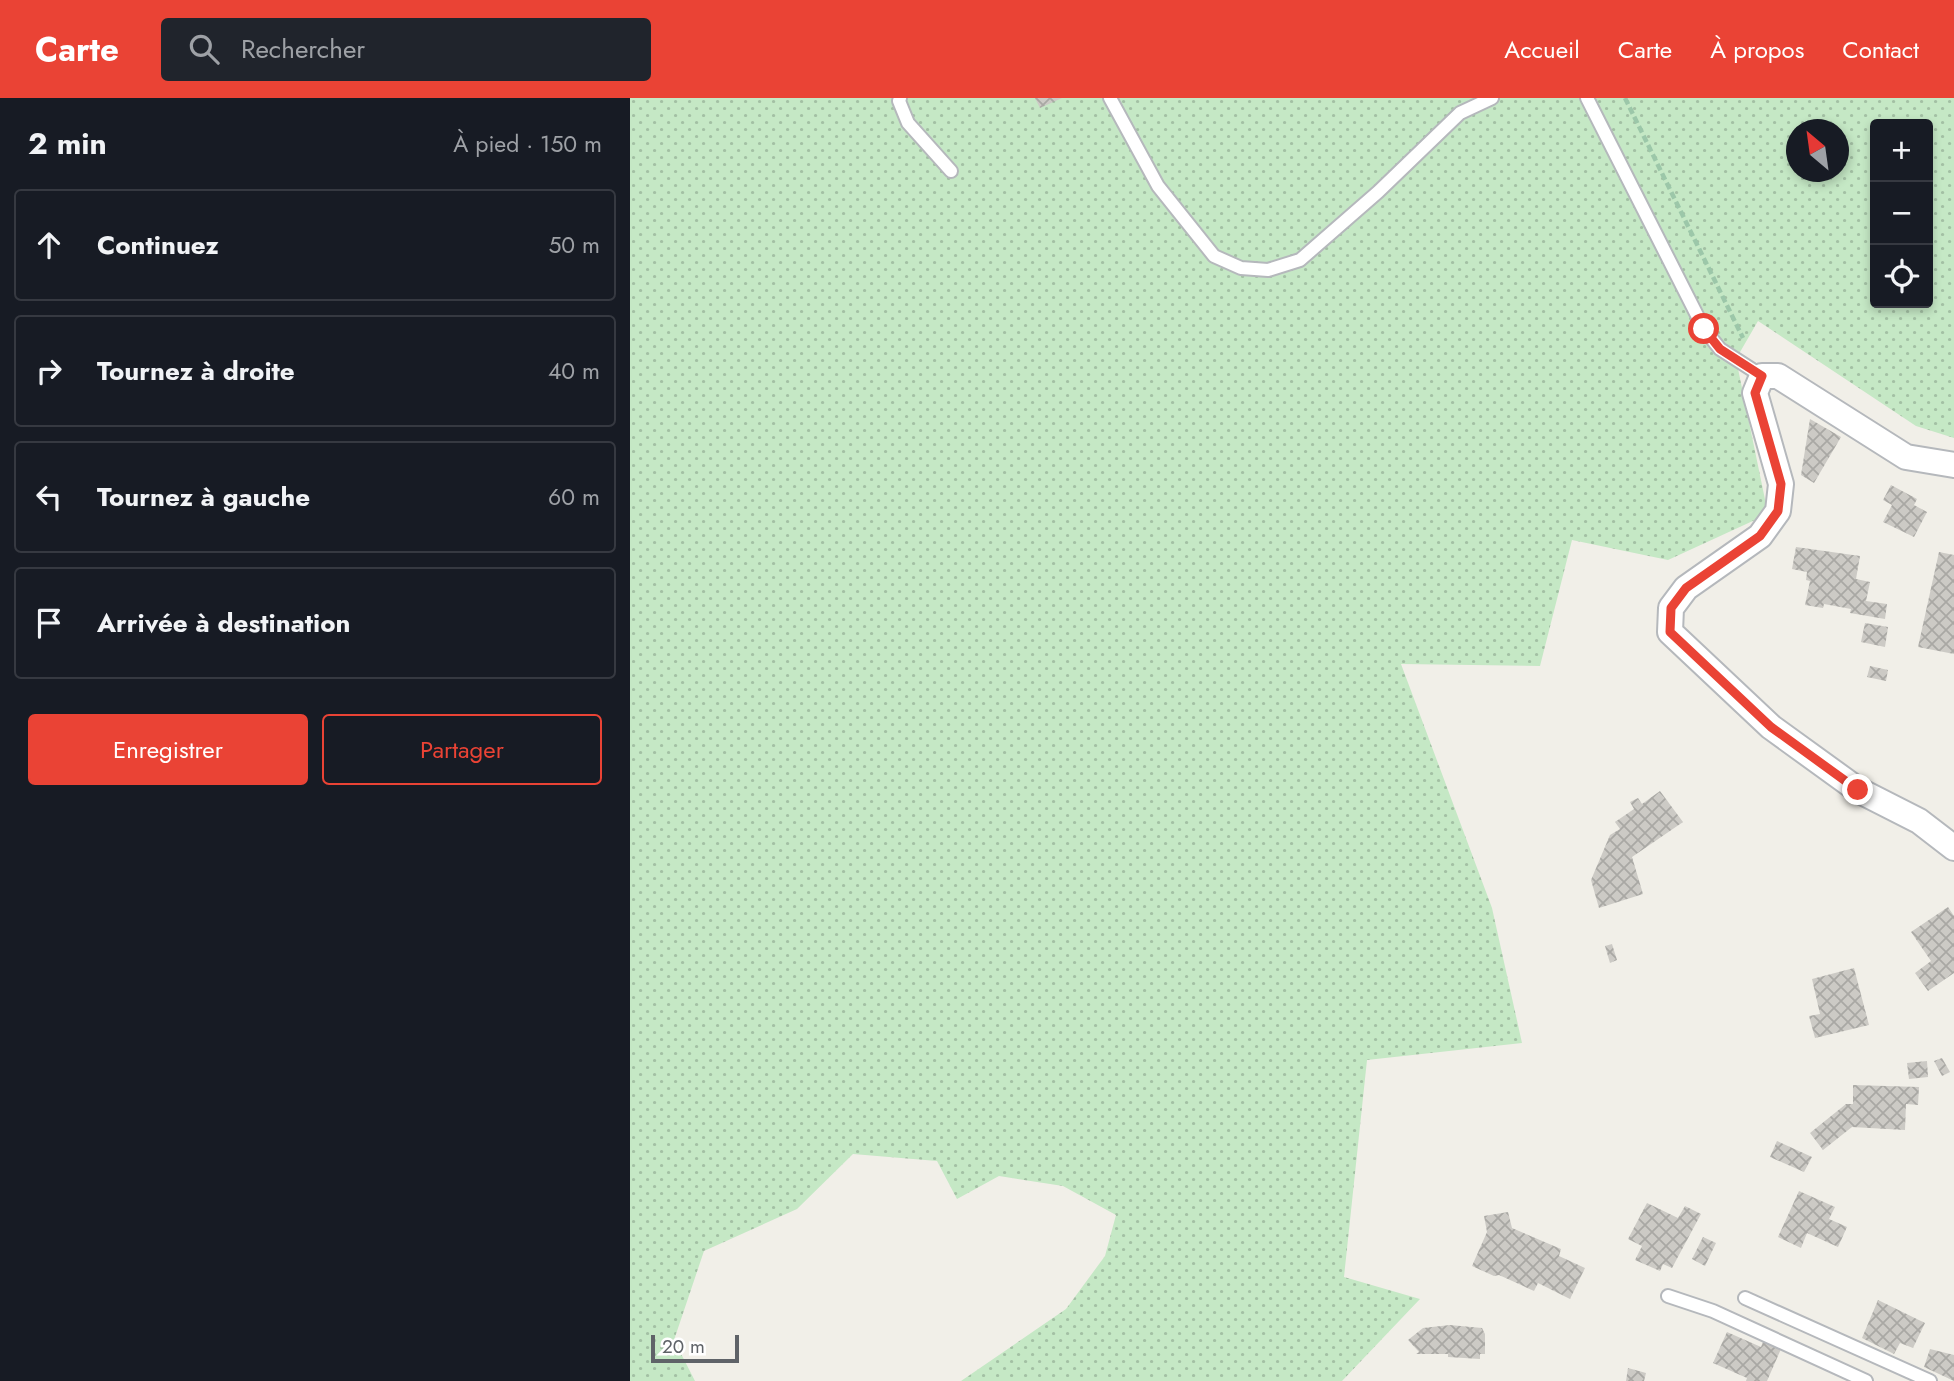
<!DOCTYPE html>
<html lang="fr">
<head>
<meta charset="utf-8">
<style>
  body { margin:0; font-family:Jost,sans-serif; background:#20242c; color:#f1f3f6 }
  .controls { position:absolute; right:21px; top:21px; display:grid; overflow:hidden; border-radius:7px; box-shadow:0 4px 10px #0003 }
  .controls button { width:63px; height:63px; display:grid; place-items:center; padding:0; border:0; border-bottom:2px solid #363941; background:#171b24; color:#f1f3f6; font:35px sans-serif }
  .compass { position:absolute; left:1156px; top:21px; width:63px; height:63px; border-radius:50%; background:#171b24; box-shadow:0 4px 10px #0003; rotate:331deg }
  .scale { position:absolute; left:21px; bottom:18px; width:88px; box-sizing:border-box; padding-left:7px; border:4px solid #5f6368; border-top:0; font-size:19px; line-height:24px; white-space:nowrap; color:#5f6368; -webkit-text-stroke:5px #fff; paint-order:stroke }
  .stop { position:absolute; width:21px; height:21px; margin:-16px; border:5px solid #ea4335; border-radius:50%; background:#fff }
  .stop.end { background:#ea4335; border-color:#fff; box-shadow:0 2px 7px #0008 }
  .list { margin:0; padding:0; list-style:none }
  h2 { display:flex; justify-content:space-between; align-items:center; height:91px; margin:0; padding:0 28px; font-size:30px }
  h2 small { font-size:23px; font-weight:400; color:#9ea1a6 }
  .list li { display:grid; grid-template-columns:46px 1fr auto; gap:21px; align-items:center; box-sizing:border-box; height:112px; margin:0 14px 14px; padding:0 14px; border:2px solid #363941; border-radius:7px }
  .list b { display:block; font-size:26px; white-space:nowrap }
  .list em { font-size:23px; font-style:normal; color:#9ea1a6 }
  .actions { display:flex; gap:14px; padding:21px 28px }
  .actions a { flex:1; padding:16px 0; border:2px solid #ea4335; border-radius:7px; text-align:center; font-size:24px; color:#ea4335 }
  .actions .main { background:#ea4335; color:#fff }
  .icon { flex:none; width:38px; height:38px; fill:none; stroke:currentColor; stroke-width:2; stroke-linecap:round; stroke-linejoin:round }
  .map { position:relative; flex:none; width:1324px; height:1283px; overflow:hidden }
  header { display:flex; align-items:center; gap:42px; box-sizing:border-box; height:98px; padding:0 35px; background:#ea4335; color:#fff }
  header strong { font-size:33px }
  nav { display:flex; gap:38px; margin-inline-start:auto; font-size:24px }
  .search { width:490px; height:63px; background:#20242c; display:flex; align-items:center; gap:18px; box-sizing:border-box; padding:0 24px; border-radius:7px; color:#9ea1a6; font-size:26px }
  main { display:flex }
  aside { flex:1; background:#171b24 }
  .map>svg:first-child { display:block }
  .grass { fill:url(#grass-dots); fill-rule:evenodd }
  .building { fill:url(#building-cross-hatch) }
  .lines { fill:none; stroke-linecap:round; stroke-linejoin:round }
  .lane-casing { stroke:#b5b8bc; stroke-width:16 }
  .street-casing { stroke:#b5b8bc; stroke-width:28 }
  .path { stroke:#9cc7a9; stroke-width:4.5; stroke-dasharray:7 3.5; stroke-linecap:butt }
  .lane { stroke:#fff; stroke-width:12 }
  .street { stroke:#fff; stroke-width:24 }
  .route { stroke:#ea4335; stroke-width:9 }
</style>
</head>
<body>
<header>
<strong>Carte</strong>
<div class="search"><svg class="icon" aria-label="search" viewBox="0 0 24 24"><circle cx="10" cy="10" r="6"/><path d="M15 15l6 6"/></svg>Rechercher</div>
<nav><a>Accueil</a><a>Carte</a><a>À propos</a><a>Contact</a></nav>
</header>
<main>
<aside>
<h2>2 min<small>À pied · 150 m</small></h2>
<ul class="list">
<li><svg class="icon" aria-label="ahead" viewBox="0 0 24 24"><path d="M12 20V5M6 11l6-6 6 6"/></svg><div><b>Continuez</b></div><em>50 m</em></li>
<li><svg class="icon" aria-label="right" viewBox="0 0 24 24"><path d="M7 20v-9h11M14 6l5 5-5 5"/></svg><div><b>Tournez à droite</b></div><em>40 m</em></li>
<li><svg class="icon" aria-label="left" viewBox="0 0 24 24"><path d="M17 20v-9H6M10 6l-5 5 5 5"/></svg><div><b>Tournez à gauche</b></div><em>60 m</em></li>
<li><svg class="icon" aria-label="arrive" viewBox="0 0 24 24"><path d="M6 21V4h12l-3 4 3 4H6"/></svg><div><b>Arrivée à destination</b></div></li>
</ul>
<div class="actions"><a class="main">Enregistrer</a><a>Partager</a></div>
</aside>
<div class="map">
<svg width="1324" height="1283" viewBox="0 0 1324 1283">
  <defs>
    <pattern id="grass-dots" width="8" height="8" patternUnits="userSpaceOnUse" patternTransform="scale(1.75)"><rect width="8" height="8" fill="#c5e8c5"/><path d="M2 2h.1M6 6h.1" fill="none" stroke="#a3c0a4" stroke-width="1.8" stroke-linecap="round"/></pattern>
    <pattern id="building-cross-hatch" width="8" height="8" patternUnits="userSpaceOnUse" patternTransform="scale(1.75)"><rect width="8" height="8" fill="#cccac5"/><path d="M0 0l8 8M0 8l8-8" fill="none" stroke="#a9a8a4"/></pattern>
  </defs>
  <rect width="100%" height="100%" fill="#f1efe8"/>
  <!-- grass -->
  <path class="grass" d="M0 0H1324V340L1286 328 1128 223 1106 261 1138 416 1038 462 942 442 910 568 771 566 862 810 892 945 737 962 714 1179 790 1201 712 1283H331L436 1211 475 1158 486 1117 433 1088 369 1078 327 1101 307 1063 223 1056 167 1111 74 1153 44 1242 65 1283H0ZM1245 26H1298V205H1245ZM1167 32H1209V74H1167Z"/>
  <!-- building -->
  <g class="building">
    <path d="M405 0H432L410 10Z"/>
    <path d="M1180 321 1211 339 1184 385 1171 377Z"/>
    <path d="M1261 387 1287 401 1284 407 1297 414 1284 439 1253 424 1262 407 1253 402Z"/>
    <path d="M1166 449 1230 458 1226 481 1240 484 1236 503 1257 506 1255 521 1220 515 1221 511 1194 506 1193 510 1175 507 1180 483 1176 482 1177 474 1162 471Z"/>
    <path d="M1309 454 1324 457V556L1288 549Z"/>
    <path d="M1235 525 1258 529 1255 549 1231 544Z"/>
    <path d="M1240 568 1258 572 1256 583 1237 579Z"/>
    <path d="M1030 693 1053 724 1002 759 1013 796 969 810 961 782 980 737 990 731 985 724 1004 711 1000 704 1008 700 1012 706Z"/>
    <path d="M1318 809 1324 818V875L1298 893 1285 875 1301 863 1281 834Z"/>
    <path d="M982 846 987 862 980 865 975 848Z"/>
    <path d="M1224 870 1239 927 1185 940 1179 918 1190 916 1182 881Z"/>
    <path d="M1312 960 1320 974 1312 978 1304 963Z"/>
    <path d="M1297 963 1298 979 1279 981 1277 965Z"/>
    <path d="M1223 987 1289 989 1288 1007 1276 1006 1275 1032 1222 1029 1193 1052 1180 1035 1216 1006H1223Z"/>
    <path d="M1147 1043 1182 1059 1174 1074 1140 1059Z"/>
    <path d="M1169 1093 1205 1109 1199 1121 1217 1129 1208 1149 1177 1135 1171 1150 1148 1139Z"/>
    <path d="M1017 1105 1048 1120 1055 1108 1071 1116 1042 1170 1033 1166 1030 1173 1005 1162 1012 1148 998 1141Z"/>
    <path d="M878 1114 882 1130 931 1151 929 1158 955 1170 940 1201 908 1185 904 1193 869 1177 864 1178 842 1168 857 1134 854 1118Z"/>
    <path d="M1073 1139 1086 1145 1075 1168 1062 1161Z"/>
    <path d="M1248 1202 1295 1225 1283 1250 1270 1245 1264 1256 1232 1240Z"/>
    <path d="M820 1227 852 1230 855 1236V1256H850V1261L818 1259V1256H786L789 1254 778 1242 793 1230Z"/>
    <path d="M1097 1234 1131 1249 1133 1244 1151 1251 1137 1283H1116L1117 1280 1083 1265Z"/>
    <path d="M1300 1251 1324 1257V1283L1294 1269Z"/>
    <path d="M998 1270 1016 1275 1014 1283H996Z"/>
  </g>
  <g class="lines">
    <defs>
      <g id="lane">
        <path d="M270 0 269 3 278 25 321 73"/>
        <path d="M480 0 528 88 584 158 611 170 638 172 670 162 748 94 830 15 862 0"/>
        <path d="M957 0 1074 231 1090 251 1132 278"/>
        <path d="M1038 1198 1083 1213 1236 1283"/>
        <path d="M1115 1200 1300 1283"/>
      </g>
      <path id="street" d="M1324 367 1276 359 1148 278H1132L1125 295 1151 386 1148 413 1130 438 1056 490 1041 510 1040 534 1141 629 1228 692 1289 723 1324 750"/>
    </defs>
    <!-- lane casing -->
    <use href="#lane" class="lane-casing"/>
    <!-- street casing -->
    <use href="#street" class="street-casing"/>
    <!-- path -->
    <path class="path" d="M995 0 1113 240"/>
    <!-- lane -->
    <use href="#lane" class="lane"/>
    <!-- street -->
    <use href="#street" class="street"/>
  </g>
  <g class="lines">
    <!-- route -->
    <path class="route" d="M1074 231 1090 251 1132 278 1125 295 1151 386 1148 413 1130 438 1056 490 1041 510 1040 534 1141 629 1228 692"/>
  </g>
</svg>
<div class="controls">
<button>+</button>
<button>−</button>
<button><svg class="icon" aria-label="locate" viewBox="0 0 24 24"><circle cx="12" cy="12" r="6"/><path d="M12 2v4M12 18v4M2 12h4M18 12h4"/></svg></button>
</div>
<svg class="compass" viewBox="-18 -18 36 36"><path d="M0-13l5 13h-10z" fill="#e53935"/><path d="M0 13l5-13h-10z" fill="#9ea1a6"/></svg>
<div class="scale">20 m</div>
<div class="stop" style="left:1074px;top:231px"></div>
<div class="stop end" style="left:1228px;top:692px"></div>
</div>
</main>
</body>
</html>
